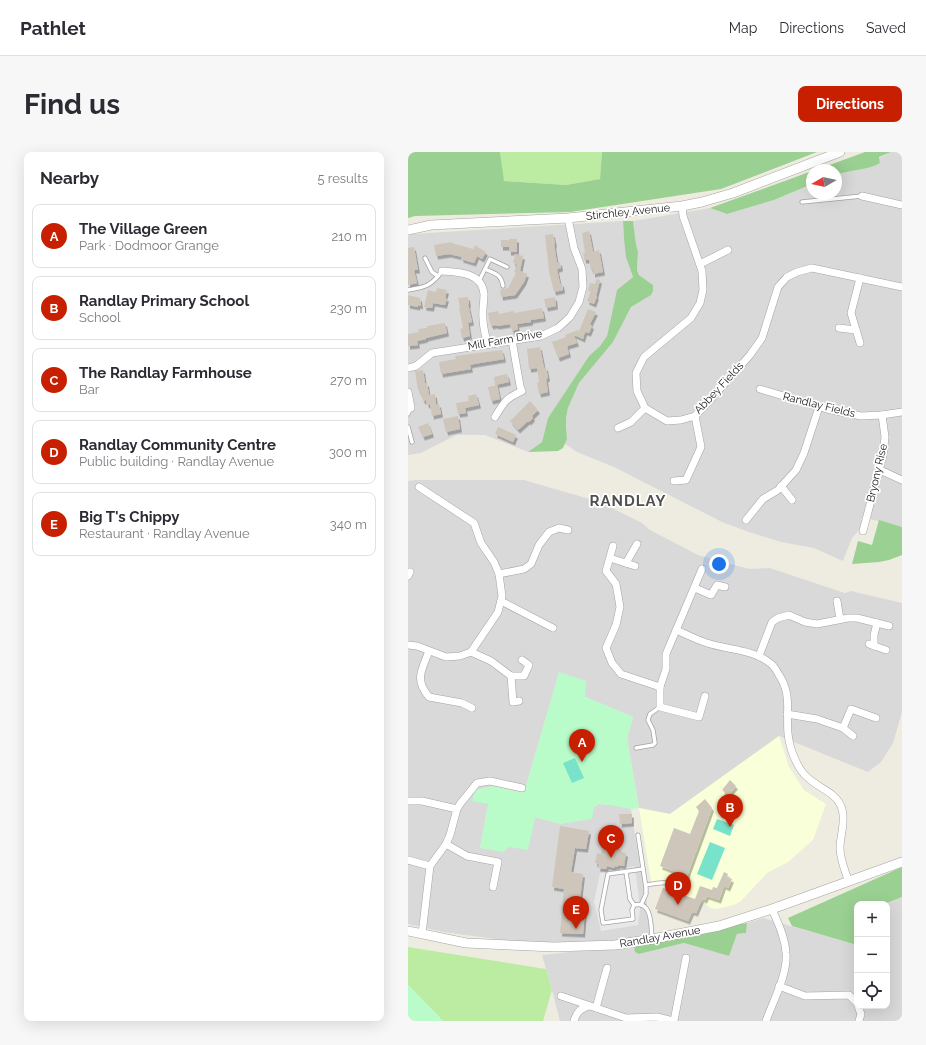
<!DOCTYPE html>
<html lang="en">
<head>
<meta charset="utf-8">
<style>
  body { margin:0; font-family:Raleway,sans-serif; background:#f7f7f7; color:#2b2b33 }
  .controls { position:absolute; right:12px; bottom:12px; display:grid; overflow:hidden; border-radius:8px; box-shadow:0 4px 16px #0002 }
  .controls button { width:36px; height:36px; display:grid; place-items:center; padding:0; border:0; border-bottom:1px solid #e1e1e2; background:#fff; color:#2b2b33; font:20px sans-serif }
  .compass { position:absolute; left:398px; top:12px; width:36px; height:36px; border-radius:50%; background:#fff; box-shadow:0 4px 16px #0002; rotate:261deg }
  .you { position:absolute; left:311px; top:412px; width:14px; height:14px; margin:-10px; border:3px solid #fff; border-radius:50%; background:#1a73e8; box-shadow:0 0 0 6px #1a73e833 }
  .badge { display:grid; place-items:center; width:26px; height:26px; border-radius:50%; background:#c71f00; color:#fff; font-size:13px; font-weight:700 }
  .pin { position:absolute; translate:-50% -33px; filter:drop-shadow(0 1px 2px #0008) }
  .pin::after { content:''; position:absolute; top:21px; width:14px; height:12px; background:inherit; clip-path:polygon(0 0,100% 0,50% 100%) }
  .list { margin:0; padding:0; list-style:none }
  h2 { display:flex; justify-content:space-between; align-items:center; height:52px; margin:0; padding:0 16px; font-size:17px }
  h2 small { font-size:13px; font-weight:400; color:#7c7c81 }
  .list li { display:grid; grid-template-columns:26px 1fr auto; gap:12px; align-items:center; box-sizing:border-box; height:64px; margin:0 8px 8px; padding:0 8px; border:1px solid #e1e1e2; border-radius:8px }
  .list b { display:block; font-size:15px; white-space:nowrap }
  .list p { margin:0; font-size:13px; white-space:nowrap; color:#7c7c81 }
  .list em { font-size:13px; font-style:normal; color:#7c7c81 }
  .icon { flex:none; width:22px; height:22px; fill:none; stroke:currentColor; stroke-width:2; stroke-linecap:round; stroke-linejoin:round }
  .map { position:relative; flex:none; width:494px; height:869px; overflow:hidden; border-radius:8px }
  header { display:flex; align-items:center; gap:24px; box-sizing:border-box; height:56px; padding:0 20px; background:#fff; border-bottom:1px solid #e1e1e2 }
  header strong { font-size:19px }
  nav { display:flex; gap:22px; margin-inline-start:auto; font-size:14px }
  .intro { display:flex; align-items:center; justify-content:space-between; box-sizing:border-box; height:96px; padding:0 24px }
  h1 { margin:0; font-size:28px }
  .button { padding:10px 18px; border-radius:8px; background:#c71f00; color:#fff; font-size:14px; font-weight:700 }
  main { display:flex; gap:24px; padding:0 24px }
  aside { flex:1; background:#fff; border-radius:8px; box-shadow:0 4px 16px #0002 }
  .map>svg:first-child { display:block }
  .residential { fill:#dad9d9 }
  .education { fill:#f9ffd8 }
  .grass { fill:#bbeca2 }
  .forest { fill:#9bd093 }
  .park { fill:#b9fcc9 }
  .pitch { fill:#79e2ca }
  .parking { fill:#e8e8e8 }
  .building { fill:#cec6ba; filter:url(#shadow) }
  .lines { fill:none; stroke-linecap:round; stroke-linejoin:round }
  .service-casing { stroke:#a3a3a3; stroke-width:5 }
  .minor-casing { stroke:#a3a3a3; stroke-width:8 }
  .tertiary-casing { stroke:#a3a3a3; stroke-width:10 }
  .service { stroke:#fff; stroke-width:3.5 }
  .minor { stroke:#fff; stroke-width:7 }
  .tertiary { stroke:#fff; stroke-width:9 }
  .labels { text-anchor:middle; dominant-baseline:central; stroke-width:3.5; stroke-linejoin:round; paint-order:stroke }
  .street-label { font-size:11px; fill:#1c1c1c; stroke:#fff }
  .district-label { font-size:15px; font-weight:bold; letter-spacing:1px; fill:#4f4f4f; stroke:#fff }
</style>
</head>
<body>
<header>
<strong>Pathlet</strong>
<nav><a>Map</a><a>Directions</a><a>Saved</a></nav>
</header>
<div class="intro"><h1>Find us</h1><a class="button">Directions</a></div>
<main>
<aside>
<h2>Nearby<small>5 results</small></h2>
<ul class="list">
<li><span class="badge">A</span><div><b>The Village Green</b><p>Park · Dodmoor Grange</p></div><em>210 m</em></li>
<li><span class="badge">B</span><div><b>Randlay Primary School</b><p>School</p></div><em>230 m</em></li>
<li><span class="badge">C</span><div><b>The Randlay Farmhouse</b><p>Bar</p></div><em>270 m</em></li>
<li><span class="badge">D</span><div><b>Randlay Community Centre</b><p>Public building · Randlay Avenue</p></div><em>300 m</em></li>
<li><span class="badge">E</span><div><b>Big T's Chippy</b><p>Restaurant · Randlay Avenue</p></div><em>340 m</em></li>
</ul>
</aside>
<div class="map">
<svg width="494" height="869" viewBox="0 0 494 869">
  <defs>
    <filter id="shadow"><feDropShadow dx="2" dy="3.5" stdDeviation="0" flood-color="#0004"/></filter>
  </defs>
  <rect width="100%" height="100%" fill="#eeece0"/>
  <!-- residential -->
  <g class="residential">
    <path d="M483 0H494V375L454 365 453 376 444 386 435 409 406 396 373 390 338 379 314 370 206 315 169 300 157 292 159 287 158 274V266L160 256 171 231 205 190 223 154 245 133 231 123 229 118 230 100 228 92 225 69 302 56 319 62 366 48 404 32V42H428V23L472 11 471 6Z"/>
    <path d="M215 69 216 87 221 113 225 125 209 138 199 184 192 194 181 204 140 266 134 290 120 300 77 283H48L13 301 0 303V84L4 82Z"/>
    <path d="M8 328H116L192 350 234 371 242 378 290 403 341 417 362 416 437 441 443 439 494 451V560L485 591 473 610 460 620 371 584 262 662 231 656 219 586 225 565 177 545 151 521 116 641 84 634 72 696 127 665 153 672 191 652 204 653 223 657 226 677 239 752V761L243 786 207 791H116L35 780 0 772V329Z"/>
    <path d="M494 745V869H152L144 838 134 803 226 793 231 802 276 791 321 804 329 782 338 781 339 771 355 766 449 793V854H479V752H476Z"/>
  </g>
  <!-- education -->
  <path class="education" d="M371 584 381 615 396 638 418 652 405 688 380 710 359 721 333 749 326 753 309 757 302 756 298 752 255 736 243 729 231 656 262 662Z"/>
  <!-- grass -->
  <g class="grass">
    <path d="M92 0H194L192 27 158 33 95 29Z"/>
    <path d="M0 795 138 817 144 838 135 869H35L0 833Z"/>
  </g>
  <!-- forest -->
  <g class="forest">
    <path d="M0 0H92L96 29 158 33 192 27 194 0H409L313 37 162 60 7 64 0 66Z"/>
    <path d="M457 0H483L471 5 472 11C461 18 441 18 428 23V18H408Z"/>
    <path d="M404 19V32L366 48 319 62 302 56Z"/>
    <path d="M215 69H225L228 92 230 100 229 118 231 123 245 133V139L243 143 223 155 205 190 171 231 160 256 158 266V274L159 287 155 296 150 299 120 300 134 290 140 266 181 204 192 194 199 184 209 138 225 125 218 105 216 87Z"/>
    <path d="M471 368 494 375V403L481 408 471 410 444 412 450 389 464 393Z"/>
    <path d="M494 715V745L476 752H449V793L384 774 380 766Z"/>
    <path d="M339 771 338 781 329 782 321 804 276 791 231 802 227 800 226 793Z"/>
  </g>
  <!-- park -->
  <g class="park">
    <path d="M151 520 178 529 177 545 225 565 219 586 231 656 223 657 204 653 191 652 186 655 184 667 153 672 127 665 120 698 101 695 95 700 72 696 80 652 64 649 67 638 84 634 116 641Z"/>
    <path d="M0 833 35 869H0Z"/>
  </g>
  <!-- pitch -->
  <g class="pitch">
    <path d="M167 606 176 626 164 631 155 611Z"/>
    <path d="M309 667 326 673 322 684 305 677Z"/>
    <path d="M302 690 317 696 304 728 289 722Z"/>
  </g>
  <!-- parking -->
  <path class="parking" d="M227 714 232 757 230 773 193 779 186 750 192 721Z"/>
  <!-- building -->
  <g class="building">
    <path d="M181 79 185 100 191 98 195 120 185 122V118H183L181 108H176V107L175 101H177L174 81Z"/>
    <path d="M145 82 147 92H146L149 111 152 110 153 116 149 117 152 132 154 131 155 138 146 140 141 120 137 83Z"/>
    <path d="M101 87H109V100H101V95H93V88H101Z"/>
    <path d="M44 90V91L65 97 67 93 78 100 74 107 69 104 66 111 53 107 54 105 41 102 28 104 26 93Z"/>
    <path d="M6 95 10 118H6L9 131 0 133V96Z"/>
    <path d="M107 102 115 104 112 119 119 122 116 130 107 143 93 145 92 138 100 136 108 121 106 120 109 112 105 111Z"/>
    <path d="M189 127 192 128 188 144H189L186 152 179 149 183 139H180L182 131 187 132Z"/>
    <path d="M29 136 39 138 37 146H39L37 153 25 151 24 156 16 155 20 138 28 140Z"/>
    <path d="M0 143 12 146 13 154 10 153V155L0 153Z"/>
    <path d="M60 145 61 152H60L64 170 60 171 62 184 54 186 52 177 55 176 51 156 52 155 50 146Z"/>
    <path d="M147 145 148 154 138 156 136 147Z"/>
    <path d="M134 156 136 166 123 168V170L109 172 110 177 104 179 102 172 89 174 88 173 83 174V172H82L80 161 90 159 91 162 105 159 106 161Z"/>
    <path d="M180 157 188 160 182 172 184 174 181 181 177 180 175 187 166 183 169 191 159 194 161 202 150 206 144 190 158 185 157 183 170 178 171 179Z"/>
    <path d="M37 171 39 181 18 186V187L9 189 10 193 0 194V182L11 180 10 177 19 176V174Z"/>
    <path d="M132 195 136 216 138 215 140 226 138 227 140 240 131 242 129 231 131 230 129 216 121 217 119 197Z"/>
    <path d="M94 198 96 207 66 212 62 213 63 217 33 222 31 210 48 207 47 204Z"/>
    <path d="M15 218 17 231H19L21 243 27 242 28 252H31L33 262 24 264 22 252 19 253 18 248 15 249 13 241H11V238H10L7 219Z"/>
    <path d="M99 222 101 230 87 233 86 225Z"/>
    <path d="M89 233 92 247 83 249 80 235Z"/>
    <path d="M68 242 71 253 57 256 58 261 50 262 48 251 61 249 60 244Z"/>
    <path d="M122 249 130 258 124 264 125 266 121 270 120 269 110 278 102 269Z"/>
    <path d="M50 264 52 277 38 280 35 267Z"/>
    <path d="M20 271 24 282 15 285 10 275Z"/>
    <path d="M90 275 108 283 105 290 87 282Z"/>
    <path d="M322 628 328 634 320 643 314 638Z"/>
    <path d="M297 647 304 656 279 724 252 714 266 676 282 682 291 659 288 655Z"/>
    <path d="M211 662H224V671L212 672Z"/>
    <path d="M152 674 181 679 178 697 167 696 163 720 175 722 172 747 178 748 175 782 152 781 156 737 144 735Z"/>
    <path d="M207 696 214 698 213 700 218 701 216 714 210 713V715L207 714 206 716 199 714 198 717 190 716 191 712 187 711 189 701 193 702 194 697 207 698Z"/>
    <path d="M316 720 320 722 319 725 324 727 320 736 316 734 311 748 299 744 297 748 294 747 288 761 284 760 280 769 247 757 255 736 287 747 292 734 304 738 305 735 309 736Z"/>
  </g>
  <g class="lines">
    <defs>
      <g id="service">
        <path d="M394 50 454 44"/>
        <path d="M17 106 24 120 30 124"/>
        <path d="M77 117C88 122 93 122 95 134"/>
        <path d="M71 129 82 107 99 115"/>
        <path d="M0 138C18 135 23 134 34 119"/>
        <path d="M0 262 3 256"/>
        <path d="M0 275 4 290"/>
        <path d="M228 596 245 593 247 591 245 578 240 568 242 562 252 555"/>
        <path d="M230 683 238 736V742L233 753"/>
        <path d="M218 720 222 747 226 753 224 758 225 767 195 771 193 758 200 722 235 717"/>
        <path d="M238 733C254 730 257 729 273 735"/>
        <path d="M226 753C228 753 231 752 233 753 244 755 243 777 244 786"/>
      </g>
      <g id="minor">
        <path d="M454 44 494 53"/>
        <path d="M274 54 275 64 294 119 295 138 292 151 283 166 236 205 228 221 229 239 237 256 259 269 273 268 287 264 303 247 342 203 354 186 370 135 379 125 389 120 404 116 494 135"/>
        <path d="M292 112 320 98"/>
        <path d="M34 119C50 120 74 120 76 142 76 150 74 159 75 167 75 175 78 184 79 192"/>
        <path d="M452 126 443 161 452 191"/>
        <path d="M431 176 448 178"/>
        <path d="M0 216 8 214 24 201 133 184 150 176 162 165 171 150 175 135 174 117 166 96 160 66"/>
        <path d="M352 237 419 257 453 264 474 263 494 260"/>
        <path d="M0 240 3 256"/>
        <path d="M87 265C96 250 98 246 114 239L112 234 104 188"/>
        <path d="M210 276 223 270 237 256"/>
        <path d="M472 318 494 328"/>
        <path d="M266 329 278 328 293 295 287 264"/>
        <path d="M373 334 384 348"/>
        <path d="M338 368 355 347 370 338 388 318 396 301 411 255"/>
        <path d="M455 379 475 303 477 285 474 263"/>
        <path d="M205 394 198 419 208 432 212 455 208 473 198 496 204 511 213 522 252 535"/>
        <path d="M202 406 227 414"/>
        <path d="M218 411 229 392"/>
        <path d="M294 417 258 502V517L252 535V555L291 565 297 544"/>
        <path d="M91 422 116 417 123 412 131 393 141 380 151 376 160 378"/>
        <path d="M0 424 2 420"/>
        <path d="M287 436 303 443 309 433 317 435"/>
        <path d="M93 449 145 476"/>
        <path d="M429 449 432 467"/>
        <path d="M268 478C278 482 289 488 299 491 320 498 344 497 362 511 366 514 369 519 371 523 384 542 378 561 380 582 381 590 383 598 386 605 389 612 393 620 399 625 411 637 429 640 434 657 438 671 432 683 432 696 432 707 437 718 440 728"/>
        <path d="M461 492 478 498"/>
        <path d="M0 493 9 494 38 505 52 504 63 500 90 460 94 444 91 422 86 410 73 391 66 371 11 335"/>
        <path d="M466 494V483L469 471"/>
        <path d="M21 499C14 518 6 527 21 545L54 551 64 556"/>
        <path d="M63 500 83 509 103 524H116L121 513 114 508"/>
        <path d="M351 504 364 470 370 466 381 463 397 470 409 472 440 466H449L481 474"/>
        <path d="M103 524 105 550 111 549"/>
        <path d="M379 562 409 567 435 576 445 584"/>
        <path d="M435 576 443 557 468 566"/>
        <path d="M0 649H14L49 657"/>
        <path d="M38 692 59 704 90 710 85 735"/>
        <path d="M0 708 22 714"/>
        <path d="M14 782 22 714 38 692 42 683 49 657 52 652 69 631 82 629 114 636"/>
        <path d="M371 834 397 844 441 843 449 851"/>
        <path d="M153 844 218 866 249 865 265 869"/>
        <path d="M450 854 453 862 451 869"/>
        <path d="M188 856 199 816"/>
        <path d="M166 869C168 861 172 856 181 854"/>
        <path d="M266 869 278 806"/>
        <path d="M358 869C365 849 380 822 378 801 377 785 370 771 364 757"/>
      </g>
      <g id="tertiary">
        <path d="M0 78 23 73 160 66 274 54 294 50 325 41 432 0"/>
        <path d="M0 779 58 791 146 795 207 793 244 787 311 774 364 757 494 710"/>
      </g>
    </defs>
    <!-- service casing -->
    <use href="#service" class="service-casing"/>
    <!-- minor casing -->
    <use href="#minor" class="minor-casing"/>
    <!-- tertiary casing -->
    <use href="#tertiary" class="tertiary-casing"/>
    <!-- service -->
    <use href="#service" class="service"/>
    <!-- minor -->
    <use href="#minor" class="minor"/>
    <!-- tertiary -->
    <use href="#tertiary" class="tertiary"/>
  </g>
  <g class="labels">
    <!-- street labels -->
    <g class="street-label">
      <text transform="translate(220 60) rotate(-6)">Stirchley Avenue</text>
      <text transform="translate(97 188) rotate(-10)">Mill Farm Drive</text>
      <text transform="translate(311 236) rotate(-47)">Abbey Fields</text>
      <text transform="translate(411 253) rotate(14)">Randlay Fields</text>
      <text transform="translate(469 321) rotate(-77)">Bryony Rise</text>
      <text transform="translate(252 785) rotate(-10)">Randlay Avenue</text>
    </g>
    <!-- district labels -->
    <g class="district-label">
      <text x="220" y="349">RANDLAY</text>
    </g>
  </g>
</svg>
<div class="controls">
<button>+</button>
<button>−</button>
<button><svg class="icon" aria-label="locate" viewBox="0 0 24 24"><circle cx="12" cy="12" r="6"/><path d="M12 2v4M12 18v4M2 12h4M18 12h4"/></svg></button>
</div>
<svg class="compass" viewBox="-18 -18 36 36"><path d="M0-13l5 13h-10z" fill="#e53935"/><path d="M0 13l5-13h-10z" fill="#7c7c81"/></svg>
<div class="you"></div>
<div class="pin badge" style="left:174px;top:610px">A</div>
<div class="pin badge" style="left:322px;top:675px">B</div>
<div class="pin badge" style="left:203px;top:706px">C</div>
<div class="pin badge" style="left:270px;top:753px">D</div>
<div class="pin badge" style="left:168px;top:777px">E</div>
</div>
</main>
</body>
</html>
